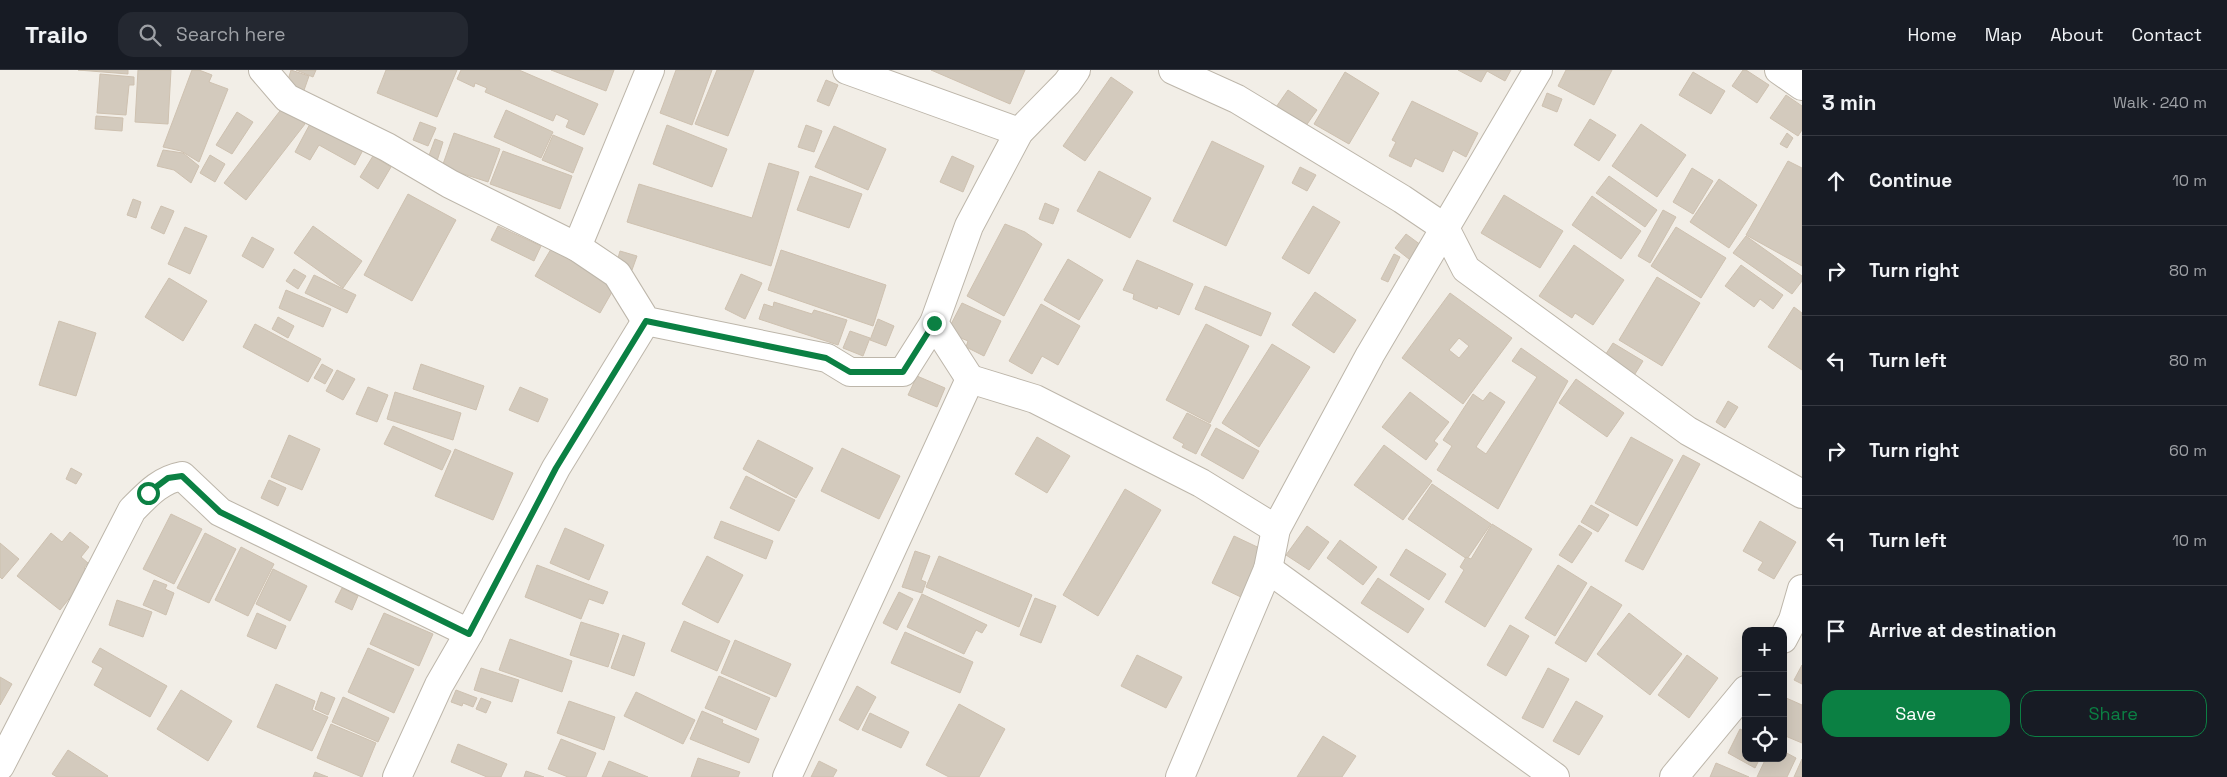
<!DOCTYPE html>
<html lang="en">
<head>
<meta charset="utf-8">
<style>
  body { margin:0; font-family:"Space Grotesk",sans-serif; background:#242831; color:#f1f3f6 }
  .controls { position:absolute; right:15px; bottom:15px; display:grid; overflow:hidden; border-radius:10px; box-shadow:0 5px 20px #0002 }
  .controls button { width:45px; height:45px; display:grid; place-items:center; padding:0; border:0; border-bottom:1px solid #363941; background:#171b24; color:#f1f3f6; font:25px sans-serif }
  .stop { position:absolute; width:15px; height:15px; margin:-11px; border:4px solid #0b8043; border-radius:50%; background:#fff }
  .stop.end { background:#0b8043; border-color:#fff; box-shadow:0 1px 5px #0008 }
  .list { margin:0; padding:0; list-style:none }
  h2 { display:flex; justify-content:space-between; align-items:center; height:65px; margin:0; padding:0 20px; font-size:21px }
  h2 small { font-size:16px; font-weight:400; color:#9ea1a6 }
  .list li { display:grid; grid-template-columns:32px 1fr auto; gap:15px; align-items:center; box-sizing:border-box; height:90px; padding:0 20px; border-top:1px solid #363941 }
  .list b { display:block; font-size:19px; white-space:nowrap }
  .list em { font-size:16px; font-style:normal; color:#9ea1a6 }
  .actions { display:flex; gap:10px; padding:15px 20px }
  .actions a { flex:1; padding:11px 0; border:1px solid #0b8043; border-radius:15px; text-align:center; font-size:18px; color:#0b8043 }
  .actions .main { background:#0b8043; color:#fff }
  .icon { flex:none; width:28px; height:28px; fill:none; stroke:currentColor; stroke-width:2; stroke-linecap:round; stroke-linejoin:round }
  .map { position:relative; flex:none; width:1802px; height:707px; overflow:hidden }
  header { display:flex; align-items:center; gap:30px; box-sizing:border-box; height:70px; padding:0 25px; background:#171b24; border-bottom:1px solid #363941 }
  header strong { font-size:24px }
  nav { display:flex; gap:28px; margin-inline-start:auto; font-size:18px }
  .search { width:350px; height:45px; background:#242831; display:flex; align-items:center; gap:12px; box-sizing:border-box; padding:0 18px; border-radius:15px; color:#9ea1a6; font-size:19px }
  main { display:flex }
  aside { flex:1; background:#171b24 }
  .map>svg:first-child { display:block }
  .building { fill:#d3cabd; stroke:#cec1b0; fill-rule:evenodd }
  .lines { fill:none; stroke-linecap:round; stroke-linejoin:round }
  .minor-casing { stroke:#bdb6aa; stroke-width:30 }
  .minor { stroke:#fff; stroke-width:28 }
  .route { stroke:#0b8043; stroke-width:6 }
</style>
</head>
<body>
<header>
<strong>Trailo</strong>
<div class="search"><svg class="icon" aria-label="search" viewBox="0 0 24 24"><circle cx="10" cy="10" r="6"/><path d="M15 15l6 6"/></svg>Search here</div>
<nav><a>Home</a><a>Map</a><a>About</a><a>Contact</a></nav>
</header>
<main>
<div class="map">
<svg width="1802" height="707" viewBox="0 0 1802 707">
  <rect width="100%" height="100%" fill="#f2eee7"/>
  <!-- building -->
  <g class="building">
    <path d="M78 0H128V4Z"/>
    <path d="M138 0H171L168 54 135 52Z"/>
    <path d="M192 0H199L212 5 209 12 228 19 199 92 181 81 163 77Z"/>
    <path d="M291 0 309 6 303 23 292 19 288 10Z"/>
    <path d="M296 0H316L313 7Z"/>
    <path d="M386 0H457L437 47 377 23Z"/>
    <path d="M461 0H519L598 34 584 65 566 57 569 50 556 44 553 51 485 22 487 18 475 13 474 17 457 9Z"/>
    <path d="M551 0H614L606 21Z"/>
    <path d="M676 0H712L692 55 660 43Z"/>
    <path d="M717 0H754L728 66 695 54Z"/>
    <path d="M931 0H1025L1010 34Z"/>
    <path d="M1458 0H1511L1505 11 1487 1 1481 12Z"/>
    <path d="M1566 0H1612L1594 35 1558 16Z"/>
    <path d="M1743 0H1746L1769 15 1757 33 1732 16Z"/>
    <path d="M1345 2 1379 23 1349 74 1314 54Z"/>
    <path d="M1693 2 1725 21 1711 44 1679 25Z"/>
    <path d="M100 4 134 7V15H129L126 45 97 43Z"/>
    <path d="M1111 7 1133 22 1085 91 1063 76Z"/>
    <path d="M826 10 838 15 829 36 817 31Z"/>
    <path d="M1288 20 1317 40 1303 60 1274 40Z"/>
    <path d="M1547 23 1562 29 1557 42 1542 36Z"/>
    <path d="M1786 25 1802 36V60L1798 66 1770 48Z"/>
    <path d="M1412 31 1478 63 1466 87 1453 80 1443 102 1415 88 1411 97 1389 86 1396 72 1392 70Z"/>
    <path d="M283 37 305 54 246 130 224 113Z"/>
    <path d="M506 40 553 62 541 88 494 67Z"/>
    <path d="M237 42 253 52 232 84 216 75Z"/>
    <path d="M96 46 123 48 122 61 95 59Z"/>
    <path d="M1590 49 1616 65 1599 91 1574 75Z"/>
    <path d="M311 52 363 80 355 95 319 75 310 90 295 82Z"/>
    <path d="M420 52 436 58 428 76 413 70Z"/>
    <path d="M1641 54 1686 85 1657 127 1612 96Z"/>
    <path d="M667 55 727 79 712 117 653 94Z"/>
    <path d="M806 55 822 61 814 82 798 77Z"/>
    <path d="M834 56 886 79 868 120 815 97Z"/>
    <path d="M454 63 500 79 488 112 442 97Z"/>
    <path d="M1787 63 1793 68 1787 78 1780 74Z"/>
    <path d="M553 65 583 78 573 103 542 90Z"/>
    <path d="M435 69 443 72 436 94 427 91Z"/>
    <path d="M1212 71 1264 96 1226 176 1173 151Z"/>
    <path d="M163 80 183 83 199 96 191 113 174 100 157 96Z"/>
    <path d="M503 81 572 106 560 139 490 114Z"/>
    <path d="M210 85 225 94 215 112 200 103Z"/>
    <path d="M373 86 391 97 378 119 360 107Z"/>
    <path d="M952 86 974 96 963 122 940 112Z"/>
    <path d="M1788 91 1802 98V196L1746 165Z"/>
    <path d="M769 93 799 102 771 196 627 152 639 114 752 148Z"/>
    <path d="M1300 97 1316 105 1307 121 1292 113Z"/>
    <path d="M1692 98 1713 111 1693 144 1673 132Z"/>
    <path d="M1099 101 1151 128 1130 168 1077 141Z"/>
    <path d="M810 106 862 124 849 158 797 140Z"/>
    <path d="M1609 106 1657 140 1645 157 1596 123Z"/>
    <path d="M1719 109 1757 135 1729 178 1690 152Z"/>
    <path d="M408 124 456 150 412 231 364 205Z"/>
    <path d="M1504 125 1563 161 1540 198 1481 163Z"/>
    <path d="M1592 126 1641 161 1621 189 1572 155Z"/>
    <path d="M133 129 141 132 136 148 127 145Z"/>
    <path d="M1045 133 1059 139 1053 154 1039 149Z"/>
    <path d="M161 136 174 141 164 164 151 158Z"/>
    <path d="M1313 136 1340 152 1309 204 1282 188Z"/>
    <path d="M1663 140 1676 147 1650 193 1638 186Z"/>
    <path d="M1005 154 1025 162 1042 174 1004 246 967 226Z"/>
    <path d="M313 156 362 191 343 218 294 183Z"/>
    <path d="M498 156 541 176 534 191 491 170Z"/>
    <path d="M185 157 207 166 190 204 168 194Z"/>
    <path d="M1676 157 1726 188 1701 228 1651 196Z"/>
    <path d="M1406 164 1425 178 1414 193 1395 178Z"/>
    <path d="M1746 166 1802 206V211L1792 224 1733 183Z"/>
    <path d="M252 167 274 179 263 198 242 186Z"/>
    <path d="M1574 175 1624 210 1593 255 1575 243 1572 248 1539 226Z"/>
    <path d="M551 179 616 215 600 243 535 206Z"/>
    <path d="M781 180 886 215 873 256 768 220Z"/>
    <path d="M620 181 637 186 632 200 616 195Z"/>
    <path d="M1394 184 1400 187 1388 212 1381 209Z"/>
    <path d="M1068 189 1103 210 1079 250 1044 230Z"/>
    <path d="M1137 190 1193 214 1179 245 1158 236 1157 239 1133 229 1134 224 1123 220Z"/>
    <path d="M1741 195 1783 225 1773 239 1760 229 1754 237 1725 216Z"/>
    <path d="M294 199 306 206 298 219 286 211Z"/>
    <path d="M741 204 762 213 745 249 725 239Z"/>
    <path d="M314 205 356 225 347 243 305 223Z"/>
    <path d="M1657 207 1700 233 1662 296 1619 270Z"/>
    <path d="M169 208 207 231 183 271 145 247Z"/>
    <path d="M1205 216 1271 243 1261 266 1195 239Z"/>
    <path d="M286 220 331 239 323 257 279 238Z"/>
    <path d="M1315 222 1356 250 1334 283 1292 255Z"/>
    <path d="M1450 223 1512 268 1463 334 1402 288ZM1459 268 1469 276 1459 288 1449 280Z"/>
    <path d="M774 232 812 244 814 240 847 250 838 275 759 249 764 234 773 237Z"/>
    <path d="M962 233 1001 251 984 286 966 277 968 271 947 262Z"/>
    <path d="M1041 234 1080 256 1058 295 1042 286 1032 304 1009 291Z"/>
    <path d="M1794 237 1802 243V300L1768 277Z"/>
    <path d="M278 247 294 256 288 268 272 259Z"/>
    <path d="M878 249 894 256 886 276 870 270Z"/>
    <path d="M59 251 96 263 76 326 39 315Z"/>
    <path d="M255 254 321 289 308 312 243 277Z"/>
    <path d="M1206 254 1249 276 1210 353 1166 330Z"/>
    <path d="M850 261 870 268 863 286 843 278Z"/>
    <path d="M1613 273 1643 291 1630 312 1600 293Z"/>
    <path d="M1272 274 1310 297 1259 377 1222 353Z"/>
    <path d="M1521 278 1568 311 1498 439 1437 400 1452 376 1443 370 1473 324 1483 331 1490 322 1505 332 1476 377 1486 384 1537 307 1512 291Z"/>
    <path d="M322 294 333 300 325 314 314 308Z"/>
    <path d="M421 294 484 316 476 340 413 319Z"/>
    <path d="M337 300 355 309 343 330 326 321Z"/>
    <path d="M917 306 945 318 937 337 908 325Z"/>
    <path d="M1576 309 1624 343 1607 367 1559 333Z"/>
    <path d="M368 317 388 325 377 352 356 344Z"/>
    <path d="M520 317 548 329 538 352 509 340Z"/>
    <path d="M395 322 461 343 453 370 387 349Z"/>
    <path d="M1410 322 1449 352 1434 371 1438 374 1426 390 1382 357Z"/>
    <path d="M1728 331 1738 337 1725 358 1716 352Z"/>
    <path d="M1187 343 1211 355 1196 384 1182 377 1184 374 1173 368Z"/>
    <path d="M393 356 451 381 442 400 384 374Z"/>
    <path d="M1216 358 1259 381 1243 409 1201 385Z"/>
    <path d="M289 365 320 379 302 420 271 407Z"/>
    <path d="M1037 367 1070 386 1047 423 1015 404Z"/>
    <path d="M1631 367 1673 390 1637 456 1595 433Z"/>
    <path d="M758 370 813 398 796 428 743 399Z"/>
    <path d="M1384 375 1432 411 1403 450 1354 415Z"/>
    <path d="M842 378 900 406 879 449 821 421Z"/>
    <path d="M455 379 513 403 493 450 435 426Z"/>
    <path d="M1683 385 1700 394 1643 500 1625 491Z"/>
    <path d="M71 398 82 404 76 414 66 409Z"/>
    <path d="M746 406 795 430 779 461 730 438Z"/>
    <path d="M269 410 286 418 278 436 261 428Z"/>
    <path d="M1432 414 1491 454 1467 489 1408 449Z"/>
    <path d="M1125 419 1161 440 1098 546 1063 525Z"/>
    <path d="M1591 435 1609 445 1598 462 1581 452Z"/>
    <path d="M171 444 202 459 174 514 143 499Z"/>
    <path d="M721 451 773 471 766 489 714 468Z"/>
    <path d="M1760 451 1796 472 1774 509 1758 500 1763 492 1743 481Z"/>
    <path d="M1492 454 1532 479 1485 557 1445 532 1464 500 1460 497 1466 487 1471 489Z"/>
    <path d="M1579 455 1592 463 1572 493 1559 485Z"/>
    <path d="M1307 456 1329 472 1309 500 1286 485Z"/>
    <path d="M565 458 604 475 589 510 550 493Z"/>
    <path d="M70 462 89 477 81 487 88 493 84 498 90 503 60 540 17 506 51 463 62 472Z"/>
    <path d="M205 463 236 479 209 533 177 518Z"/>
    <path d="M1234 466 1270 483 1247 530 1212 513Z"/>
    <path d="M1340 470 1377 497 1363 515 1327 488Z"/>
    <path d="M0 473 19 489 2 509 0 507Z"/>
    <path d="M241 477 274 494 248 546 215 530Z"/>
    <path d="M1406 479 1446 504 1429 530 1390 505Z"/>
    <path d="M915 481 930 486 921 510 926 512 922 523 902 517Z"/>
    <path d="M707 486 743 505 718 553 682 534Z"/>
    <path d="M939 486 1032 525 1019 557 926 517Z"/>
    <path d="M537 495 608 522 603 534 589 529 581 549 525 527Z"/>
    <path d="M1558 495 1587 513 1555 566 1525 548Z"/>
    <path d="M273 499 307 516 290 551 256 534Z"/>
    <path d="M1378 508 1424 539 1408 563 1361 533Z"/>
    <path d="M154 510 167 515 165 519 174 523 166 545 143 535Z"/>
    <path d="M1591 516 1622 535 1586 592 1555 573Z"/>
    <path d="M342 518 358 526 352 540 335 532Z"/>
    <path d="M899 522 913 529 897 560 883 553Z"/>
    <path d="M922 524 987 555 982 563 976 560 964 584 907 557Z"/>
    <path d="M1035 528 1056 536 1041 573 1020 565Z"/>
    <path d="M117 530 152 542 143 567 109 555Z"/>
    <path d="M257 543 286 556 276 579 247 566Z"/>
    <path d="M384 543 433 564 419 596 370 574Z"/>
    <path d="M1629 543 1682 584 1650 625 1597 584Z"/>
    <path d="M684 551 730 571 717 601 671 581Z"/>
    <path d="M581 552 619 564 608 597 570 585Z"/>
    <path d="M1510 555 1529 566 1506 606 1487 595Z"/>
    <path d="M905 562 973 592 960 623 891 593Z"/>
    <path d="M623 565 645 573 634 606 611 598Z"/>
    <path d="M510 569 572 591 562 622 499 600Z"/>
    <path d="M735 570 791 594 776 627 721 603Z"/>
    <path d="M100 578 167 616 150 647 94 615 103 598 92 592Z"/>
    <path d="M368 578 414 599 394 643 348 622Z"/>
    <path d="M1137 585 1182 607 1166 638 1121 616Z"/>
    <path d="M1687 585 1718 608 1689 648 1658 625Z"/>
    <path d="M1802 595V614L1794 610Z"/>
    <path d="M481 598 519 610 512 632 474 620Z"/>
    <path d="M1548 598 1569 609 1543 658 1522 648Z"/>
    <path d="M719 606 770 628 756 660 705 638Z"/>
    <path d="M0 607 12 614 0 635Z"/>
    <path d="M276 614 315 631 312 640 328 647 312 681 257 657Z"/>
    <path d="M857 616 876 627 858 660 839 650Z"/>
    <path d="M181 620 232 651 208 691 157 659Z"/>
    <path d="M456 620 477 628 473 637 463 633 462 636 451 632Z"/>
    <path d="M321 622 335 628 328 645 315 639Z"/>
    <path d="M636 622 695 650 683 674 624 646Z"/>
    <path d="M343 627 389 648 378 672 332 652Z"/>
    <path d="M1784 627 1802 635V673L1783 665Z"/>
    <path d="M481 628 491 632 486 643 476 639Z"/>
    <path d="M569 631 615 647 604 680 557 663Z"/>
    <path d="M1576 631 1603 646 1579 685 1553 671Z"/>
    <path d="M959 634 1005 659 979 707H949L926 695Z"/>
    <path d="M702 641 723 650 722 653 759 669 749 693 690 669Z"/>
    <path d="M870 643 909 662 901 678 862 660Z"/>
    <path d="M331 654 376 673 362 707 317 688Z"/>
    <path d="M1740 659 1746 662V688H1760L1755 698 1728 683Z"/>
    <path d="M1323 666 1356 686 1342 707H1297Z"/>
    <path d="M561 669 596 683 586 707H568L548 699Z"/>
    <path d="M458 674 507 694 501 707H487L451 692Z"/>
    <path d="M68 680 108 706 107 707H57L52 704Z"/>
    <path d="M1783 681 1796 688 1787 707H1757L1766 688H1783Z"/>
    <path d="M698 688 740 702 738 707H691Z"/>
    <path d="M1802 689V707H1794Z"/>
    <path d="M609 691 648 707H602Z"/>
    <path d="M819 691 837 700 833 707H811Z"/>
    <path d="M1716 693 1749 707H1710Z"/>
    <path d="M526 701 544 707H524Z"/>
    <path d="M315 702 328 707H313Z"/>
  </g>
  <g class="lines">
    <defs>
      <g id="minor">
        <path d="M263 0 287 28 387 77 450 114 577 177 617 204 646 251 827 288 850 302H903L934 253"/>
        <path d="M847 0 1019 62"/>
        <path d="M1173 0 1237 29 1402 129 1445 158 1466 199 1688 361 1802 424"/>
        <path d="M1779 0 1802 16"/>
        <path d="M577 177 650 0"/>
        <path d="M970 309 1035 329 1201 413 1276 459"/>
        <path d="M1268 499 1555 707"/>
        <path d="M1783 569 1793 550 1802 519"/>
        <path d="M0 696 132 440C147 425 160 410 182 406L220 442 469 563"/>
        <path d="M397 707 439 615 469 563 556 398 646 251"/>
        <path d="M787 707 970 309 934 253 969 156 1019 62 1067 13 1076 0"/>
        <path d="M1180 707 1268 499 1276 459 1370 285 1538 0"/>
        <path d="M1674 707 1746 620"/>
      </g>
    </defs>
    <!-- minor casing -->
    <use href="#minor" class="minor-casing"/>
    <!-- minor -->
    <use href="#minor" class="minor"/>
  </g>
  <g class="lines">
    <!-- route -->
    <path class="route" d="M148 423 168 408 182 406 220 442 469 564 556 398 646 251 826 288 850 302H903L934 253"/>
  </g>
</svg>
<div class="controls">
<button>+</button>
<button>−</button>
<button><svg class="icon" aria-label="locate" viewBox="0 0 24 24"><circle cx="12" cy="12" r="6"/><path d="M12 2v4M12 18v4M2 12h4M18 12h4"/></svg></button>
</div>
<div class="stop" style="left:148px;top:423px"></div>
<div class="stop end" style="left:934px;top:253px"></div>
</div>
<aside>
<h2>3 min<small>Walk · 240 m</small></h2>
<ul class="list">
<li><svg class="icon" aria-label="ahead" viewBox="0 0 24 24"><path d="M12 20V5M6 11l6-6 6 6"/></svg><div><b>Continue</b></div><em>10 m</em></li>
<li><svg class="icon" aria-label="right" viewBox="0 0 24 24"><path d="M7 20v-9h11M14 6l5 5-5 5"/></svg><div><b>Turn right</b></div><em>80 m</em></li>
<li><svg class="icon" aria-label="left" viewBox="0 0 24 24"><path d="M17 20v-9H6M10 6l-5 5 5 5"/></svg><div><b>Turn left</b></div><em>80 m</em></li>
<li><svg class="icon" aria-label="right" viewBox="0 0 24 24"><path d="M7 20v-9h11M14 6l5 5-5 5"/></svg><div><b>Turn right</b></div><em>60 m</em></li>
<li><svg class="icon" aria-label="left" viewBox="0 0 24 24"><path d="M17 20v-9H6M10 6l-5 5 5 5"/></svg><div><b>Turn left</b></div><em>10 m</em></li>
<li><svg class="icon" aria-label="arrive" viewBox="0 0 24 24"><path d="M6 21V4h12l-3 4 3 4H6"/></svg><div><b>Arrive at destination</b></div></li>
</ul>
<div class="actions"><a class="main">Save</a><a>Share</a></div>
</aside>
</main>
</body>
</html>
